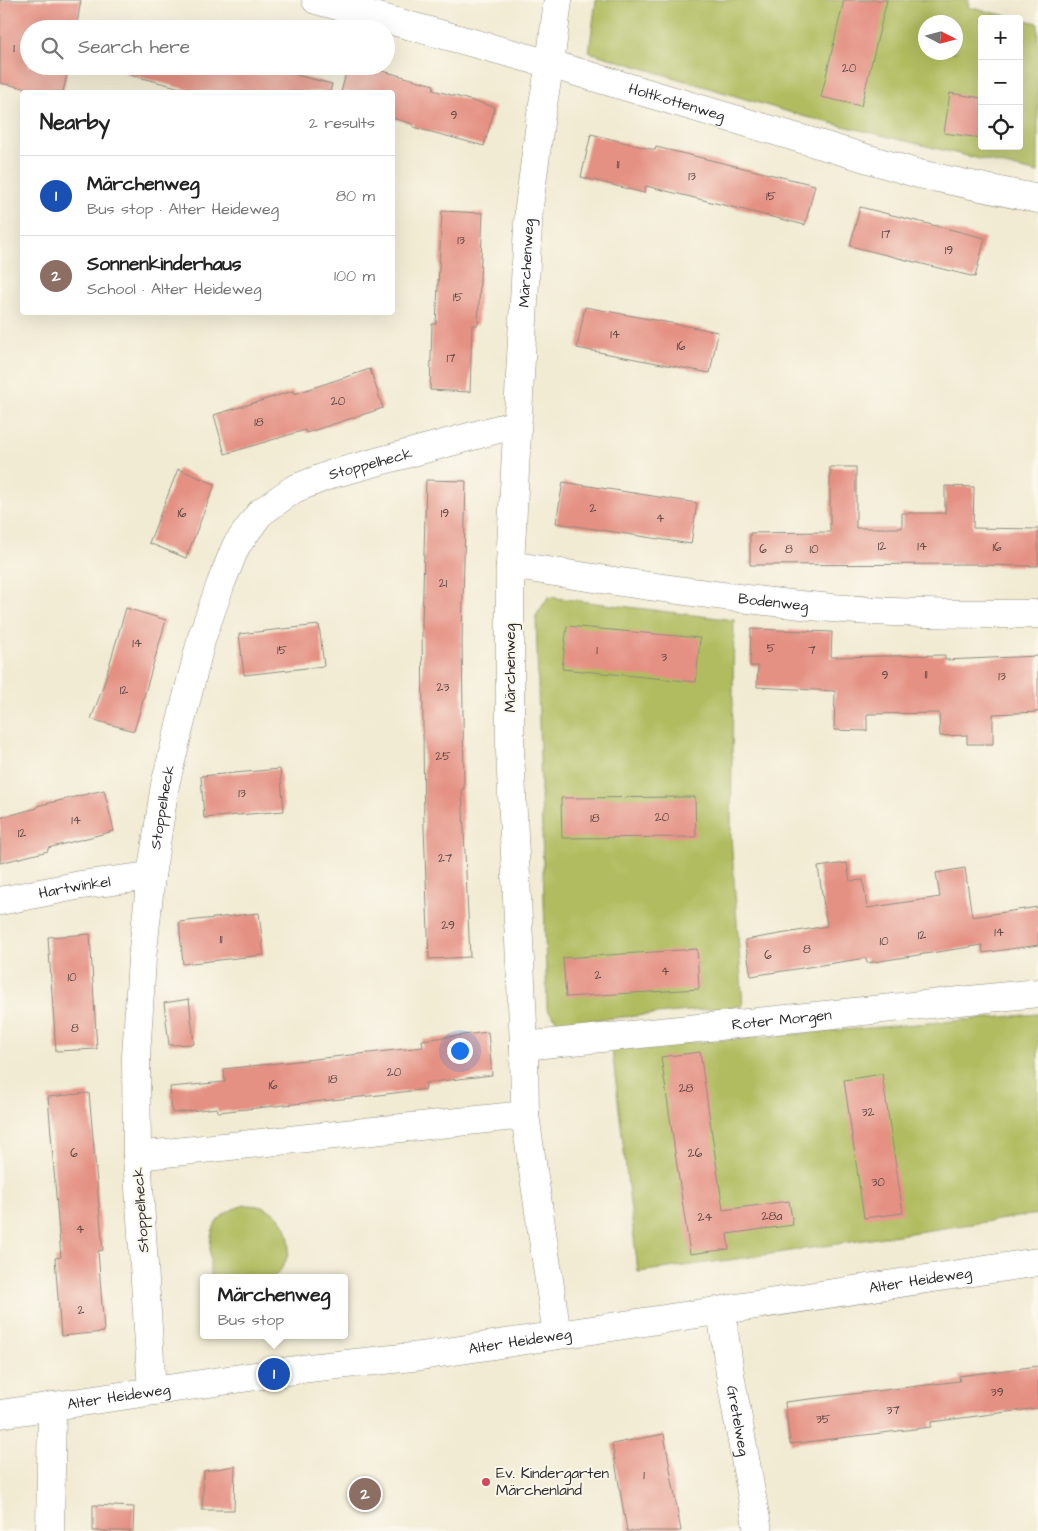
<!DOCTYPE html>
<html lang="en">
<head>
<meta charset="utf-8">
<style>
  body { margin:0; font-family:"Architects Daughter",sans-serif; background:#f2f2f2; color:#222 }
  .controls { position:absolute; right:15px; top:15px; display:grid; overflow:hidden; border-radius:5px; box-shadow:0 5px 20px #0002 }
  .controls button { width:45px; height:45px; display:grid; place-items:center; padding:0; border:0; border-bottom:1px solid #e0e0e0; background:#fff; color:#222; font:25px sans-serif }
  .compass { position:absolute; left:918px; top:15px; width:45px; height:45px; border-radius:50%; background:#fff; box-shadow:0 5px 20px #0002; rotate:96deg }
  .you { position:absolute; left:459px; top:1050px; width:18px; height:18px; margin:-12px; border:4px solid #fff; border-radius:50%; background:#1a73e8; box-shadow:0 0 0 8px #1a73e833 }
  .badge { display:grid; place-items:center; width:32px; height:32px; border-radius:50%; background:#0b8043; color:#fff; font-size:16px; font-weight:700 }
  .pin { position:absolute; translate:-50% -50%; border:2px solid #fff; box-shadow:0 1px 5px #0006 }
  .popup { position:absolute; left:200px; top:1274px; width:148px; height:65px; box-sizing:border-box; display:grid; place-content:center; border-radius:5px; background:#fff; filter:drop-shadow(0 1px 4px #0005); font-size:16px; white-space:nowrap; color:#767676 }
  .popup b { font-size:19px; color:#222 }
  .popup::after { content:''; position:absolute; left:50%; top:100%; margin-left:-10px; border:10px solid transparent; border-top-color:#fff }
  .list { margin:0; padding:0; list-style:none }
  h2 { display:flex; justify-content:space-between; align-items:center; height:65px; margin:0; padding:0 20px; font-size:21px }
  h2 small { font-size:16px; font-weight:400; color:#767676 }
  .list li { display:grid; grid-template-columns:32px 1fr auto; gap:15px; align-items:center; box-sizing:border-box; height:80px; padding:0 20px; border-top:1px solid #e0e0e0 }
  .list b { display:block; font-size:19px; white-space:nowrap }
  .list p { margin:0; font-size:16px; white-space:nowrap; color:#767676 }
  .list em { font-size:16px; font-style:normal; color:#767676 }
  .icon { flex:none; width:28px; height:28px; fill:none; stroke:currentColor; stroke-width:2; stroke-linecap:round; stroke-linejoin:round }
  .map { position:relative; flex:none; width:1038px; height:1531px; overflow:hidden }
  .search { position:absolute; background:#fff; box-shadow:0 5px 20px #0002; left:20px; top:20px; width:375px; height:55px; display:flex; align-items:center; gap:12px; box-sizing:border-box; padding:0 18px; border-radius:28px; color:#767676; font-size:19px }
  .panel { position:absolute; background:#fff; box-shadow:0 5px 20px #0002; left:20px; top:90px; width:375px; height:225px; border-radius:5px }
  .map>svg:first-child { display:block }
  .green { fill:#b0bc5e; stroke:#6e7444; fill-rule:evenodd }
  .building { fill:#e49082 }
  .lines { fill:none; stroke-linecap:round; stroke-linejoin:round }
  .minor-casing { stroke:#8e8b7f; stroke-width:29 }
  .minor { stroke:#fff; stroke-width:28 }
  .poi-dot { fill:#d1495b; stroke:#fbf7ec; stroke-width:2 }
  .labels { text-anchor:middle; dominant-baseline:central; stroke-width:4; stroke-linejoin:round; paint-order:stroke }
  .number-label { font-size:12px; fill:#594441 }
  .street-label { font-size:15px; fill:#2b2b2b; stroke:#fbf7ec }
  .poi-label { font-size:15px; fill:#2b2b2b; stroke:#fbf7ec; text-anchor:start }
</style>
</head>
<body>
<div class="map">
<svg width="1038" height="1531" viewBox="0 0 1038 1531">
  <rect width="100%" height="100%" fill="#fbf7ec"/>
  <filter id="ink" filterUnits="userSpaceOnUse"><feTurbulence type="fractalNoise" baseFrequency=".02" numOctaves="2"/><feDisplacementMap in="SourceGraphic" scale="10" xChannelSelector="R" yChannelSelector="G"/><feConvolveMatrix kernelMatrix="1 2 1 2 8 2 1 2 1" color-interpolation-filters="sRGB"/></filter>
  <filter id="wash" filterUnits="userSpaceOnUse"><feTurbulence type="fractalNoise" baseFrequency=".0096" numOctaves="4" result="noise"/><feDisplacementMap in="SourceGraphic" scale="20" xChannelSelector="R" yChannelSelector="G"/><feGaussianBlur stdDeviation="1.12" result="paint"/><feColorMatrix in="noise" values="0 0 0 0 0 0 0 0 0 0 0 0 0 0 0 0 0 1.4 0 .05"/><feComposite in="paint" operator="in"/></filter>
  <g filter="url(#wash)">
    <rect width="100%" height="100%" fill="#f1ebd3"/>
    <!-- green -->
    <g class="green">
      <path d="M596 0H969L968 7 1038 23V173L802 116 589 52ZM982 19H1019V146H982ZM926 22H956V52H926Z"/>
      <path d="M548 597 734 620 731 836 743 1006 559 1023 547 1009 536 616Z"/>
      <path d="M1038 1014V1214L737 1259 638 1272 612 1049Z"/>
      <path d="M245 1205C254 1205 263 1206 271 1211 296 1226 294 1261 273 1278H212C208 1269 211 1264 210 1255 209 1226 217 1213 245 1205Z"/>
    </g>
    <g id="blocks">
      <!-- building -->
      <g class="building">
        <path d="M0 0H81L76 29H29V66H69L63 92H45L0 83Z"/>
        <path d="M844 0H887L861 106 821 97Z"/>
        <path d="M128 66H261L332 84 330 92H196L127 74Z"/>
        <path d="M348 66H364L434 85 433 90 495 107 484 146 413 127V124L392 118V92H341Z"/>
        <path d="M950 93 982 98V138L944 133Z"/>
        <path d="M591 134 655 150 656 147 815 185 805 225 646 186 644 193 581 177Z"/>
        <path d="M860 207 985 238 975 277 850 246Z"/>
        <path d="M442 211 483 213 478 325H472L470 392 430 390 432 324H436Z"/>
        <path d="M585 307 718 332 710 373 577 348Z"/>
        <path d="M370 369 383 408 306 433 305 430 225 454 214 415 293 391 294 394Z"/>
        <path d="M830 467H856V528H902V513H945V486L974 487 973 528 1038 529V566L977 565V564L750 565V533L830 532Z"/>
        <path d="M178 469 215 484 186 558 149 543Z"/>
        <path d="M426 480 466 481 462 640 464 789H462L470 957 429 959 424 827 422 626Z"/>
        <path d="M563 482 697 503 691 544 556 523Z"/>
        <path d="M126 608 166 620 134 731 91 719 102 690Z"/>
        <path d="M319 625 324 666 244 675 239 634Z"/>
        <path d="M567 626 700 638 696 682 562 669Z"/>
        <path d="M751 629 832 632 831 657 945 655V660L1038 656V712L993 714V744H967V735L940 736 939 713 867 714V731L834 730 835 691 757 687 758 666H750Z"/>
        <path d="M280 769 284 811 204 818 201 776Z"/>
        <path d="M104 790 114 831 48 848V851L0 863V818L37 808V806Z"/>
        <path d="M695 797 696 837 562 838 561 798Z"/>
        <path d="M847 863 850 881 863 880 867 908 940 897 936 873 965 868 972 917 1038 907V945L983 953 982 945 867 963 866 958 751 976 745 940 827 926 818 867Z"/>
        <path d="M259 913 264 955 183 964 179 922Z"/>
        <path d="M90 934 97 1049 56 1051 48 937Z"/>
        <path d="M697 949 699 989 566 997 563 958Z"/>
        <path d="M189 999 194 1044 169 1045 164 1003Z"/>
        <path d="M488 1032 492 1075 425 1083 426 1089 379 1095 218 1112 217 1108 172 1113 170 1087 225 1082 224 1069 423 1047 422 1040Z"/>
        <path d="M700 1052 723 1210 789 1201 793 1225 727 1234 729 1249 690 1254 661 1057Z"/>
        <path d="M882 1074 903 1213 864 1218 844 1080Z"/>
        <path d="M89 1093 103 1250 98 1251 104 1332 61 1336 55 1258 61 1257 48 1097Z"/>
        <path d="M1038 1366V1408L931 1422V1427L790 1444 785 1402 960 1381 959 1376Z"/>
        <path d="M664 1434 681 1531H627L612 1444Z"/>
        <path d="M235 1466 234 1510H202L204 1471Z"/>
        <path d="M93 1505 134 1507 133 1531H93Z"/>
      </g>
    </g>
  </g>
  <g filter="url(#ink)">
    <use href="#blocks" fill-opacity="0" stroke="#8e8b7f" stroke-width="1"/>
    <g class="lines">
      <defs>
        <g id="minor">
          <path id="s1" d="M316 0 550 64 919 174 1038 199"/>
          <path id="s2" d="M510 565C610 581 710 596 811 606 886 614 962 614 1038 614"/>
          <path id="s3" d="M0 901 81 885 151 876"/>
          <path id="s4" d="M524 1046 1038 993"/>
          <path d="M137 1156 525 1115"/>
          <path id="s5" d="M721 1311 731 1380 758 1531"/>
          <path id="s6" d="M557 1335 525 1115 524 1046 510 751V565L529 207 541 115 550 64 558 0"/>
          <path id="s7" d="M152 1391 137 1156 136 1057 142 959 151 876 165 785 202 637 221 583 236 546 260 513 294 489 332 474 517 424"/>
          <path id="s8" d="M0 1414 309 1368 421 1356 1038 1262"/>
          <path d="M50 1531 52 1406"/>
        </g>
      </defs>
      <!-- minor casing -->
      <use href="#minor" class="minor-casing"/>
      <!-- minor -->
      <use href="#minor" class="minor"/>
    </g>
  </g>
  <!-- markers -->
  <circle class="poi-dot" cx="486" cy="1482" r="5"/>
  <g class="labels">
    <!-- number labels -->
    <g class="number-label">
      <text x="14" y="48">1</text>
      <text x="849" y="68">20</text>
      <text x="454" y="115">9</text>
      <text x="618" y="164">11</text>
      <text x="692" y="176">13</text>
      <text x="771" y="196">15</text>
      <text x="886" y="234">17</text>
      <text x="461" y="240">13</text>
      <text x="949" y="250">19</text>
      <text x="458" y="297">15</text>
      <text x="615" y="334">14</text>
      <text x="681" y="346">16</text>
      <text x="451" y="358">17</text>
      <text x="338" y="401">20</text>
      <text x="259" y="422">18</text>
      <text x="593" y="508">2</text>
      <text x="182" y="513">16</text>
      <text x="445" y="513">19</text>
      <text x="660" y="518">4</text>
      <text x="882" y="546">12</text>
      <text x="922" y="546">14</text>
      <text x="997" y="547">16</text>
      <text x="763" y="549">6</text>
      <text x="789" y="549">8</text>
      <text x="814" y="549">10</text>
      <text x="443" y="583">21</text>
      <text x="137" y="643">14</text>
      <text x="771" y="648">5</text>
      <text x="282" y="650">15</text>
      <text x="597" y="650">1</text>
      <text x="812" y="650">7</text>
      <text x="664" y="657">3</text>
      <text x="926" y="674">11</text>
      <text x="885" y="675">9</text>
      <text x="1002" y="676">13</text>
      <text x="443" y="687">23</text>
      <text x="124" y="690">12</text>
      <text x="443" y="756">25</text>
      <text x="242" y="793">13</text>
      <text x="662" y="817">20</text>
      <text x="595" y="818">18</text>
      <text x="76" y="820">14</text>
      <text x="22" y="833">12</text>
      <text x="445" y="858">27</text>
      <text x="448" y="925">29</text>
      <text x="999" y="932">14</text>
      <text x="922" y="935">12</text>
      <text x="221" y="939">11</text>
      <text x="884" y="941">10</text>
      <text x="807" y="949">8</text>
      <text x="768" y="955">6</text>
      <text x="665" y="971">4</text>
      <text x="598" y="975">2</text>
      <text x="72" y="977">10</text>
      <text x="75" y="1028">8</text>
      <text x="394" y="1072">20</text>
      <text x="333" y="1079">18</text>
      <text x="273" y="1085">16</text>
      <text x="686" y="1088">28</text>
      <text x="868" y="1112">32</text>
      <text x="74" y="1153">6</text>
      <text x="695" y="1153">26</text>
      <text x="878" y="1182">30</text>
      <text x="772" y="1216">28a</text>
      <text x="705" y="1217">24</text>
      <text x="80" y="1229">4</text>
      <text x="81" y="1310">2</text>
      <text x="997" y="1392">39</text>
      <text x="893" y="1410">37</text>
      <text x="823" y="1419">35</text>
      <text x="644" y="1475">1</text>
    </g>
    <!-- street labels -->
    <g class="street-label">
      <text stroke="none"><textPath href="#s1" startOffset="375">Holtkottenweg</textPath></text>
      <text stroke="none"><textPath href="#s6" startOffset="1075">Märchenweg</textPath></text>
      <text stroke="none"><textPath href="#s7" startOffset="1021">Stoppelheck</textPath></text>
      <text stroke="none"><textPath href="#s2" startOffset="266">Bodenweg</textPath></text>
      <text transform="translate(510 668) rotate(-90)">Märchenweg</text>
      <text stroke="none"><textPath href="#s7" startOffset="586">Stoppelheck</textPath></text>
      <text stroke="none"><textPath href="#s3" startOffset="76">Hartwinkel</textPath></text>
      <text stroke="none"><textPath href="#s4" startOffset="259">Roter Morgen</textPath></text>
      <text transform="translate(141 1210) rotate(-94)">Stoppelheck</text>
      <text stroke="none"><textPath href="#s8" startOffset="930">Alter Heideweg</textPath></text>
      <text stroke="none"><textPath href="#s8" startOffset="525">Alter Heideweg</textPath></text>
      <text stroke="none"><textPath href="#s8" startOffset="120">Alter Heideweg</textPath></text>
      <text stroke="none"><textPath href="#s5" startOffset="111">Gretelweg</textPath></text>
    </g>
    <!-- poi labels -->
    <g class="poi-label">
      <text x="496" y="1473">Ev. Kindergarten<tspan x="496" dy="17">Märchenland</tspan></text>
    </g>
  </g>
</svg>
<div class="controls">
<button>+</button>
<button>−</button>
<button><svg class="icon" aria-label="locate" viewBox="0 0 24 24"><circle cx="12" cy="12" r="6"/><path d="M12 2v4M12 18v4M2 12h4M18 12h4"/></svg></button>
</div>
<svg class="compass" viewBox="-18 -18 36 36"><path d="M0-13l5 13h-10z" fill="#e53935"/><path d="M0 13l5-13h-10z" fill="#767676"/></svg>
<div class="you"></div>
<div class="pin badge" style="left:274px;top:1374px;background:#1a4fb4">1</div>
<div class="popup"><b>Märchenweg</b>Bus stop</div>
<div class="pin badge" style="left:365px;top:1494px;background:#8d6e63">2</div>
<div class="search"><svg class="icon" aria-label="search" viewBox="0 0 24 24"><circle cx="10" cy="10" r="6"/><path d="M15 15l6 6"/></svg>Search here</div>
<section class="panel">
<h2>Nearby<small>2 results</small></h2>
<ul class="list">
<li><span class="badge" style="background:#1a4fb4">1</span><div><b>Märchenweg</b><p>Bus stop · Alter Heideweg</p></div><em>80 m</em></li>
<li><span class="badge" style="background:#8d6e63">2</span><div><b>Sonnenkinderhaus</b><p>School · Alter Heideweg</p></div><em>100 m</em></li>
</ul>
</section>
</div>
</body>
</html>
